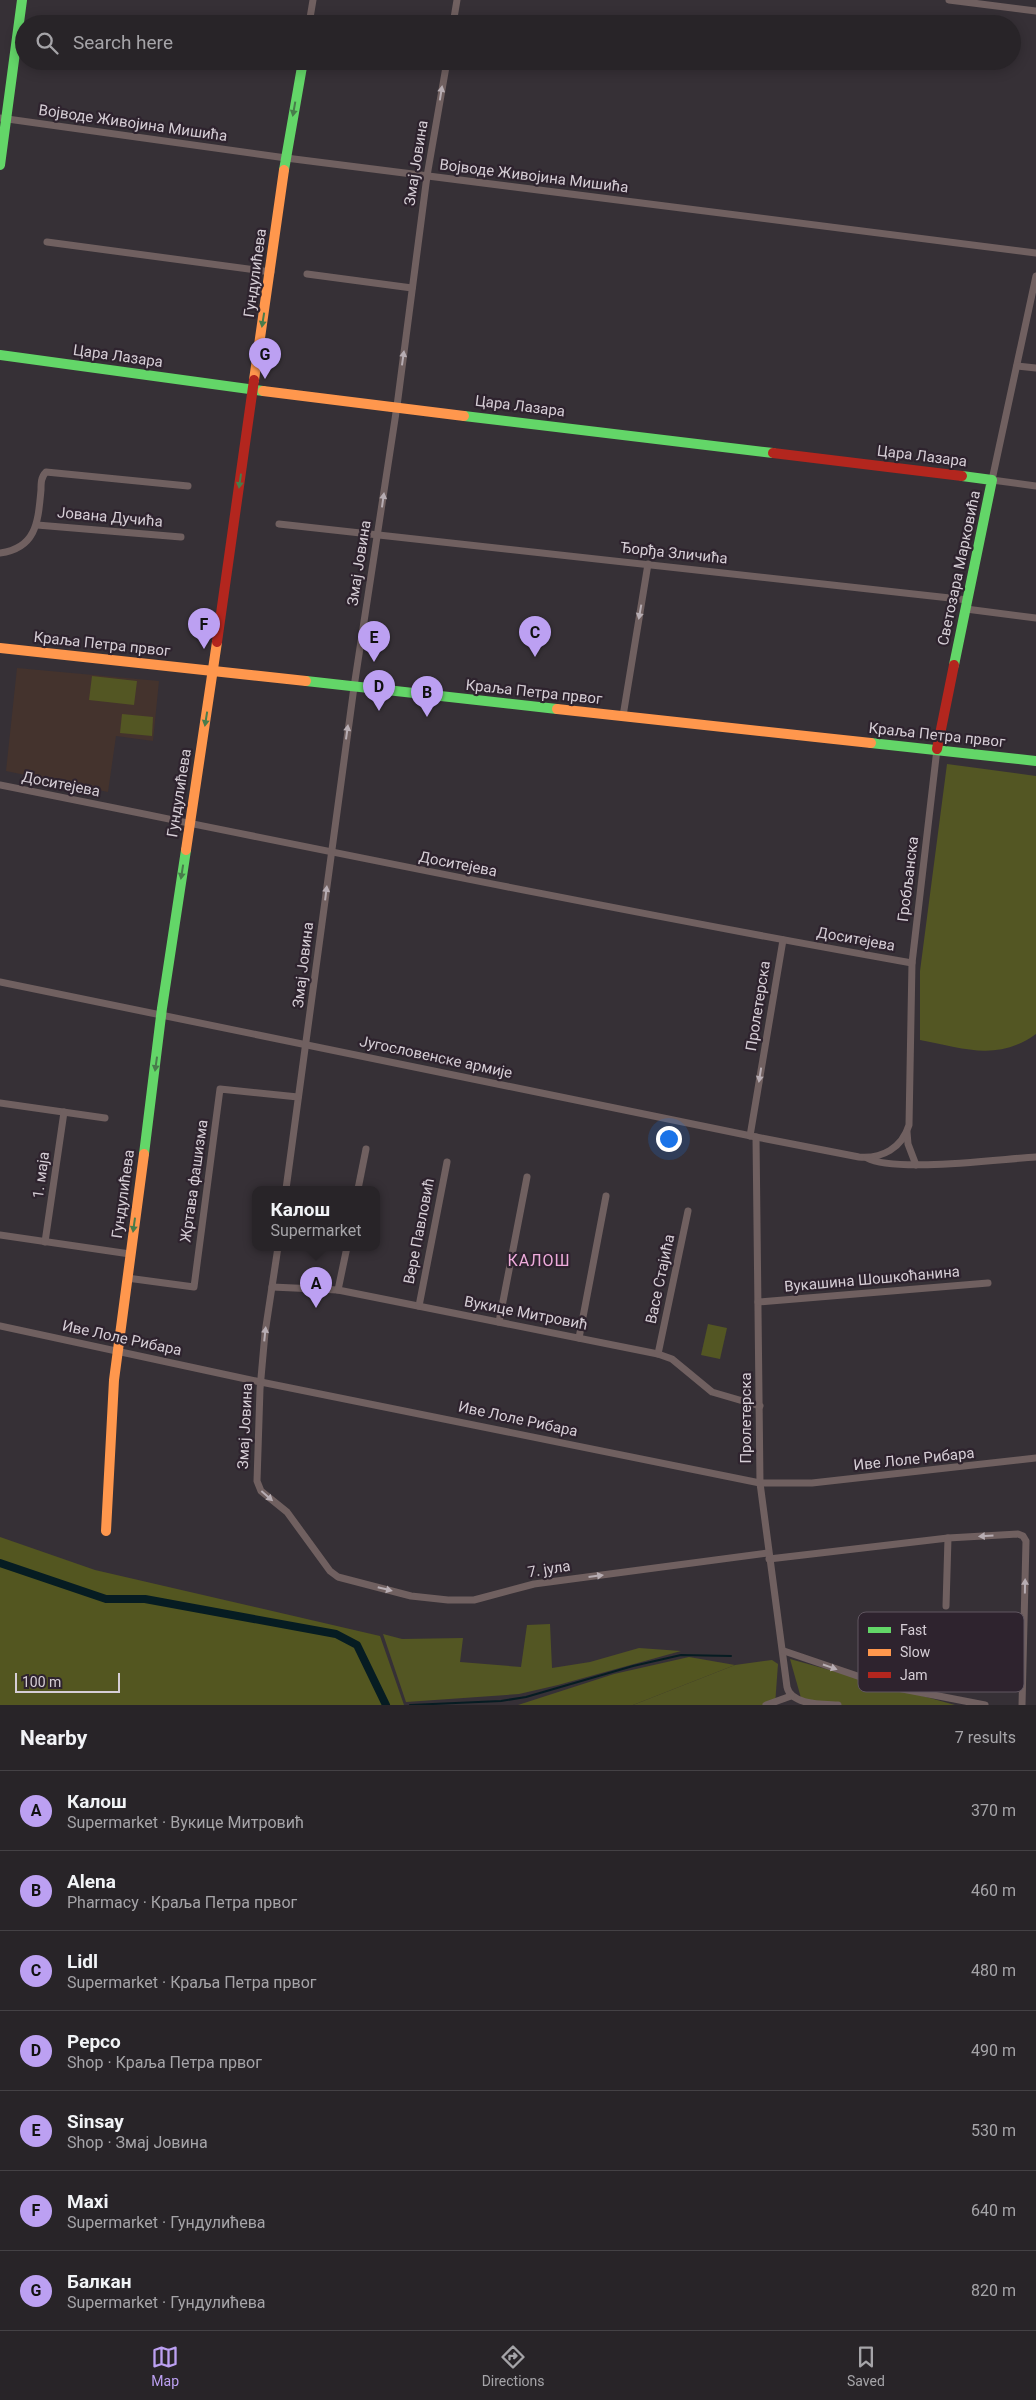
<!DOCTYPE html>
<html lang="en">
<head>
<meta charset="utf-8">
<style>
  body { margin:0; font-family:Roboto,sans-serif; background:#302c30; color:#f1f3f6 }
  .scale { position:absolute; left:15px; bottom:12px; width:105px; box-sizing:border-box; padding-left:5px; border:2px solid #d6ced6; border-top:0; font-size:14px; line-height:18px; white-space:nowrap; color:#d6ced6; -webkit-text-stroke:4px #2e232e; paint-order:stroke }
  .you { position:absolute; left:668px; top:1138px; width:18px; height:18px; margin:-12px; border:4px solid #fff; border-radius:50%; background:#1a73e8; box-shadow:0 0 0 8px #1a73e833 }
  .badge { display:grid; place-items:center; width:32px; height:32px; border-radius:50%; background:#bca0f2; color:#111; font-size:16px; font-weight:700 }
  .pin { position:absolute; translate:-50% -41px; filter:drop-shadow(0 1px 2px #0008) }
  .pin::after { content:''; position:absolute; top:26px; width:18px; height:15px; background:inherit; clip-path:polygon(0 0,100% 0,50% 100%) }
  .popup { position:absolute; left:252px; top:1186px; width:128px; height:65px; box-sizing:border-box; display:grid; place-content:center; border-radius:10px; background:#282428; filter:drop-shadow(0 1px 4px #0005); font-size:16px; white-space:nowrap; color:#a5a4a8 }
  .popup b { font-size:19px; color:#f1f3f6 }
  .popup::after { content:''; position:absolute; left:50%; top:100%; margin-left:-10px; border:10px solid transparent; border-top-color:#282428 }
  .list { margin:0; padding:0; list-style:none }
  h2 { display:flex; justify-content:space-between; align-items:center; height:65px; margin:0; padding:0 20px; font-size:21px }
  h2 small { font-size:16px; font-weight:400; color:#a5a4a8 }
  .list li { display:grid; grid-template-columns:32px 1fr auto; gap:15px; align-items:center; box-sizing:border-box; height:80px; padding:0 20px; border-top:1px solid #444145 }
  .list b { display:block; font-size:19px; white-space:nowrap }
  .list p { margin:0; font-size:16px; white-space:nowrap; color:#a5a4a8 }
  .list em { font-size:16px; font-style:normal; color:#a5a4a8 }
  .icon { flex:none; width:28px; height:28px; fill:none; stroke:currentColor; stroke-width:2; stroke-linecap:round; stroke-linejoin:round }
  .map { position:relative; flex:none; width:1036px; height:1705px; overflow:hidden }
  .search { position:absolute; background:#282428; box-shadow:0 2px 12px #0003; left:15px; right:15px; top:15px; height:55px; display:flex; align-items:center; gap:12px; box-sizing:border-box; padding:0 18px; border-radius:28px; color:#a5a4a8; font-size:19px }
  .sheet { height:625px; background:#282428 }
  nav { display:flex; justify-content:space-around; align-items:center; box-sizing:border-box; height:70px; border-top:1px solid #444145; background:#282428; font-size:14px; color:#a5a4a8 }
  nav a { display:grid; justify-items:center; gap:2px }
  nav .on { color:#bca0f2 }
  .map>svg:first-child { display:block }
  .education { fill:#44332d }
  .green { fill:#535623 }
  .forest { fill:#535620 }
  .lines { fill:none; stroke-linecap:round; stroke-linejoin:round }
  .stream { stroke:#061c22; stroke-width:2 }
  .canal { stroke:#061c22; stroke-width:8 }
  .street { stroke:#706060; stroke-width:7 }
  .fast { stroke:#63d668; stroke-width:10 }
  .slow { stroke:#ff974d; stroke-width:10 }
  .jam { stroke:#b3261e; stroke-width:10 }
  .oneway { fill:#b7adb3 }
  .oneway2 { fill:#487c4b }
  .labels { text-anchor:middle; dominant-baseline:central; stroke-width:4.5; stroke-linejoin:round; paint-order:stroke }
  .street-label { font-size:15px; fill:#d6ced6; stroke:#2e232e }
  .neighbourhood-label { font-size:16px; letter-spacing:1px; fill:#eeabdb; stroke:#2e232e }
  .key { fill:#2e232e; stroke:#605660; stroke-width:1 }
  .key-label { font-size:14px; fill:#d6ced6 }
</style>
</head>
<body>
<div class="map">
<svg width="1036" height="1705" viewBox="0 0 1036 1705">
  <rect width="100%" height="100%" fill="#363036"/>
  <!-- education -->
  <path class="education" d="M17 668 159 681 153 741 116 736 108 792 6 771Z"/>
  <!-- green -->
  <g class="green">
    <path d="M92 676 137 681 134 705 89 700Z"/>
    <path d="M122 714 153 717 152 736 120 733Z"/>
    <path d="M947 764 1036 776V1034C997 1062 963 1048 920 1040V971Z"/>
    <path d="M708 1324 727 1328 720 1359 701 1355Z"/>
    <path d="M550 1624 552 1668 590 1662 639 1648 681 1651 558 1685 519 1694 406 1702 383 1634 402 1639 463 1638 460 1662 521 1667 527 1625Z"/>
    <path d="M790 1659 955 1705H803Z"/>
    <path d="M772 1660 778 1664 775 1705H633L735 1665Z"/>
  </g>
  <!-- forest -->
  <g class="forest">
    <path d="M0 1537 95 1570 380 1636 404 1705H0Z"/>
    <path d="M689 1657 735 1665 633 1705H518L614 1674Z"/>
  </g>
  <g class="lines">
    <!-- stream -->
    <path class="stream" d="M410 1705 501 1701 526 1697 633 1666 681 1655 731 1656"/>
    <!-- canal -->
    <path class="canal" d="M0 1563 106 1599H145L336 1634 357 1645 386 1705"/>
    <!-- street -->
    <g class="street">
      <path d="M949 0 1036 11"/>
      <path d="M309 24 313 0"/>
      <path d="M453 24 457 0"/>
      <path d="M0 118 286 158 1036 253"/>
      <path d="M47 242 271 272"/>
      <path d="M307 274 412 288"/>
      <path d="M1036 276 992 480 1036 486"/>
      <path d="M1017 366 1036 368"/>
      <path d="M279 524 968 600"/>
      <path d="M37 525 181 537"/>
      <path d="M0 553C37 548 38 521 41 490 41 483 41 477 46 472L188 486"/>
      <path d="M966 609 1036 618"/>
      <path d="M623 716 648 564"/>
      <path d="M0 785C304 846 607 909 912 963"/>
      <path d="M0 982 756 1137 859 1157C882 1159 902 1148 909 1125L912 963 937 749"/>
      <path d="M0 1103 105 1118"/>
      <path d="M907 1132 908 1144 916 1165"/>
      <path d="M750 1136 783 940"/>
      <path d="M756 1137 760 1483 787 1687C791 1705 822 1704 838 1705"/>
      <path d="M867 1158C895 1173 1000 1159 1036 1157"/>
      <path d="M286 1189 354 687 397 406 427 176 447 61"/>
      <path d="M358 1189 366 1149"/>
      <path d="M0 1235 130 1254"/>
      <path d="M45 1242 64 1112"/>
      <path d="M278 1247 265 1333 260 1389 257 1481 261 1491 287 1512 330 1571 338 1577 411 1596 448 1600H474L534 1584 768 1553"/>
      <path d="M127 1278 194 1287 220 1089 298 1097"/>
      <path d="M272 1287 338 1290 658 1354 672 1359 712 1392 760 1406"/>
      <path d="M338 1290 347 1247"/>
      <path d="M758 1302 988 1283"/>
      <path d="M419 1306 447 1162"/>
      <path d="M499 1322 527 1177"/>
      <path d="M0 1326 246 1379 760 1483H812L1036 1458"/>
      <path d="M579 1338 606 1196"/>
      <path d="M658 1354 688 1211"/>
      <path d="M769 1559 948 1538 1018 1534 1023 1536 1026 1541 1022 1705"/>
      <path d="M946 1606 948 1538"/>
      <path d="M784 1651 887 1686 985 1705"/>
      <path d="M766 1705 791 1696"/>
    </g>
    <!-- fast -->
    <g class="fast">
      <path d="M0 165 22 0"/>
      <path d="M284 170 303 61"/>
      <path d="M0 355 263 391"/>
      <path d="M464 416 773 453"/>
      <path d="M954 665 992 480 962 476"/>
      <path d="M306 681 557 709"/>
      <path d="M871 743 1036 761"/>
      <path d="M144 1154 162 1008 186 850"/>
    </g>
    <!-- slow -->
    <g class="slow">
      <path d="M254 380 284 170"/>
      <path d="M263 391 464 416"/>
      <path d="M0 648 306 681"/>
      <path d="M557 709 871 743"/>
      <path d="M186 850 217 642"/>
      <path d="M106 1531 114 1380 144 1154"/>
    </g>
    <!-- jam -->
    <g class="jam">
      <path d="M773 453 962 476"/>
      <path d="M217 642 254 380"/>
      <path d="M937 749 954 665"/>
    </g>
  </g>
  <!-- one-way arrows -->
  <defs><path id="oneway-solid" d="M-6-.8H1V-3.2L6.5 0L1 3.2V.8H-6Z" transform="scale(1.25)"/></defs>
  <g class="oneway">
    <use href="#oneway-solid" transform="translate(441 93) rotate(-81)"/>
    <use href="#oneway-solid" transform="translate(403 358) rotate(-82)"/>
    <use href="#oneway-solid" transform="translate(383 500) rotate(-82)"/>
    <use href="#oneway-solid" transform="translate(640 612) rotate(100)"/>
    <use href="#oneway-solid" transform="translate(347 732) rotate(-82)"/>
    <use href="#oneway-solid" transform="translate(326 893) rotate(-83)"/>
    <use href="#oneway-solid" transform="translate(760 1075) rotate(99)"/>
    <use href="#oneway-solid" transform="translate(265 1334) rotate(-84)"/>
    <use href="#oneway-solid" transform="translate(267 1496) rotate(41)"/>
    <use href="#oneway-solid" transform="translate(986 1536) rotate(177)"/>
    <use href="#oneway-solid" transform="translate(596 1576) rotate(-7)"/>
    <use href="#oneway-solid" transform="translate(1025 1586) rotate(-89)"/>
    <use href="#oneway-solid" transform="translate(385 1589) rotate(14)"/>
    <use href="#oneway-solid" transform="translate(830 1667) rotate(19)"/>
  </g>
  <g class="oneway2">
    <use href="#oneway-solid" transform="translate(294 109) rotate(100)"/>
    <use href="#oneway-solid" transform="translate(263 320) rotate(99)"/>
    <use href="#oneway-solid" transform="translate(240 481) rotate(98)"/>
    <use href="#oneway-solid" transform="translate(206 719) rotate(99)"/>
    <use href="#oneway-solid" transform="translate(182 872) rotate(99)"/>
    <use href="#oneway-solid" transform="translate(156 1064) rotate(98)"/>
    <use href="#oneway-solid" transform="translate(134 1225) rotate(98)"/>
  </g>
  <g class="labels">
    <!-- street labels -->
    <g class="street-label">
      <text transform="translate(133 123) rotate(8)">Војводе Живојина Мишића</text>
      <text transform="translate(416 163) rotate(-81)">Змај Јовина</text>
      <text transform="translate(534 176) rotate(7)">Војводе Живојина Мишића</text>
      <text transform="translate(255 273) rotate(-82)">Гундулићева</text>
      <text transform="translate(118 356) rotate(8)">Цара Лазара</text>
      <text transform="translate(520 406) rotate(7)">Цара Лазара</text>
      <text transform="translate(922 456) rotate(7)">Цара Лазара</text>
      <text transform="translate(110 517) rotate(5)">Јована Дучића</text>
      <text transform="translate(674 553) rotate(6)">Ђорђа Зличића</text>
      <text transform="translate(359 563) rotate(-81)">Змај Јовина</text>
      <text transform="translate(959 568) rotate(-78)">Светозара Марковића</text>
      <text transform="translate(102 644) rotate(6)">Краља Петра првог</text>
      <text transform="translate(534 692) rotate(6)">Краља Петра првог</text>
      <text transform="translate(937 735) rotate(6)">Краља Петра првог</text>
      <text transform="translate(61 784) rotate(11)">Доситејева</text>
      <text transform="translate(179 793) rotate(-81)">Гундулићева</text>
      <text transform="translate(458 864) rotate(11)">Доситејева</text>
      <text transform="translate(908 879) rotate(-83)">Гробљанска</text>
      <text transform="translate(856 939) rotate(10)">Доситејева</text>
      <text transform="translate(303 965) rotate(-83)">Змај Јовина</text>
      <text transform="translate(758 1006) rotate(-81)">Пролетерска</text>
      <text transform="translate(436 1057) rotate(12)">Југословенске армије</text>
      <text transform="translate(41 1175) rotate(-82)">1. маја</text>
      <text transform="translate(194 1181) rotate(-82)">Жртава фашизма</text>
      <text transform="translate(123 1194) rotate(-82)">Гундулићева</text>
      <text transform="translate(419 1231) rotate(-79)">Вере Павловић</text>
      <text transform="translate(660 1279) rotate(-78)">Васе Стајића</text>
      <text transform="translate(872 1279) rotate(-5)">Вукашина Шошкоћанина</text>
      <text transform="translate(526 1313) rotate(11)">Вукице Митровић</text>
      <text transform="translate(122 1338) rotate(12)">Иве Лоле Рибара</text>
      <text transform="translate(746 1418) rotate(-90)">Пролетерска</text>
      <text transform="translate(518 1419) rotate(12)">Иве Лоле Рибара</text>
      <text transform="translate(245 1426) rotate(-87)">Змај Јовина</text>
      <text transform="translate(914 1459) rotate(-6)">Иве Лоле Рибара</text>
      <text transform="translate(549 1569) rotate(-9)">7. јула</text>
    </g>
    <!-- neighbourhood labels -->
    <g class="neighbourhood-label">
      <text x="539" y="1260">КАЛОШ</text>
    </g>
  </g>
  <!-- legend -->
  <rect x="858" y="1612" width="166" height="80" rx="8" class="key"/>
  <rect x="868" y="1627" width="23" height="6" fill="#63d668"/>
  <rect x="868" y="1649" width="23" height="7" fill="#ff974d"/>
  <rect x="868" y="1672" width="23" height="6" fill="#b3261e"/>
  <g class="key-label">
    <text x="900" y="1635">Fast</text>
    <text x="900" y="1657">Slow</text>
    <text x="900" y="1680">Jam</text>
  </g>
</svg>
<div class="scale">100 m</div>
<div class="you"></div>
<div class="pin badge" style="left:316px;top:1308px">A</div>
<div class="popup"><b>Калош</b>Supermarket</div>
<div class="pin badge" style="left:427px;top:717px">B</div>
<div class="pin badge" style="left:535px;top:657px">C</div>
<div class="pin badge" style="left:379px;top:711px">D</div>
<div class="pin badge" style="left:374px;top:662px">E</div>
<div class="pin badge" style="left:204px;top:649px">F</div>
<div class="pin badge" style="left:265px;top:379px">G</div>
<div class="search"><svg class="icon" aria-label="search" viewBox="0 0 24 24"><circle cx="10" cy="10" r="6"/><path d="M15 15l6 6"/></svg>Search here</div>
</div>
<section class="sheet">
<h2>Nearby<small>7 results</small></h2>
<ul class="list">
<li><span class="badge">A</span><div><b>Калош</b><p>Supermarket · Вукице Митровић</p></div><em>370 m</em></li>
<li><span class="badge">B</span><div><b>Alena</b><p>Pharmacy · Краља Петра првог</p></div><em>460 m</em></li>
<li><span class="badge">C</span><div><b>Lidl</b><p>Supermarket · Краља Петра првог</p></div><em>480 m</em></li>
<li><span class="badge">D</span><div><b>Pepco</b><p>Shop · Краља Петра првог</p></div><em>490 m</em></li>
<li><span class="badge">E</span><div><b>Sinsay</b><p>Shop · Змај Јовина</p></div><em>530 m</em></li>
<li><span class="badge">F</span><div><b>Maxi</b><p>Supermarket · Гундулићева</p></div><em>640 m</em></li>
<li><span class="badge">G</span><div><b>Балкан</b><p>Supermarket · Гундулићева</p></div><em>820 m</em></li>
</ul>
</section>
<nav>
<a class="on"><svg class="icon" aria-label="map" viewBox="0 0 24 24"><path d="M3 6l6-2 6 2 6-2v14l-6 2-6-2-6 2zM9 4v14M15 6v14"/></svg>Map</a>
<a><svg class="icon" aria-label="directions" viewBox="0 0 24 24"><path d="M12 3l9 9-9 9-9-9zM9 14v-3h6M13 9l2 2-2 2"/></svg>Directions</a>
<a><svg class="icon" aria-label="saved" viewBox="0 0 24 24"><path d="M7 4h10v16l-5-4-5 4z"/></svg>Saved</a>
</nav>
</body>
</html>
